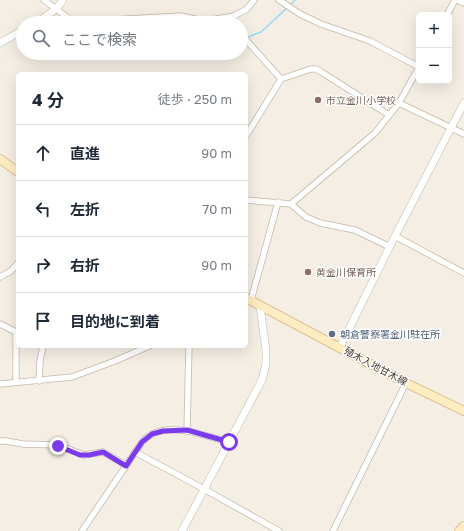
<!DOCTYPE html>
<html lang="ja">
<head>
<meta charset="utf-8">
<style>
  body { margin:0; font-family:"Golos Text","Noto Sans JP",sans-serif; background:#f2f2f3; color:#1f2937 }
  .controls { position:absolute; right:12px; top:12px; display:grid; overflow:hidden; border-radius:6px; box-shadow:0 4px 16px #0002 }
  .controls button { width:36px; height:36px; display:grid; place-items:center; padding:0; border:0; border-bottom:1px solid #e0e1e3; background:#fff; color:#1f2937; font:20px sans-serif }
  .stop { position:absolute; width:12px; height:12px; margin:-9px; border:3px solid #7c3aed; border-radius:50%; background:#fff }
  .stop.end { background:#7c3aed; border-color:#fff; box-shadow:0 1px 4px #0008 }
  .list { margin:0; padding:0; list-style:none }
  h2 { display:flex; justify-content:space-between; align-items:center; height:52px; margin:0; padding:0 16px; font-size:17px }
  h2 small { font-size:13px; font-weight:400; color:#747a83 }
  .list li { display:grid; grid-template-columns:26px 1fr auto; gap:12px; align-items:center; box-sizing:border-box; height:56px; padding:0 16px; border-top:1px solid #e0e1e3 }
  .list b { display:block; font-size:15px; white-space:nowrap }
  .list em { font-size:13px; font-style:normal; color:#747a83 }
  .icon { flex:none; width:22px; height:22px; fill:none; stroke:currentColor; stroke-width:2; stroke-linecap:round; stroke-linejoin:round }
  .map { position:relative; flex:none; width:464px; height:531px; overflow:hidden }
  .search { position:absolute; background:#fff; box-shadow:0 4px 16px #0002; left:16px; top:16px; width:232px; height:44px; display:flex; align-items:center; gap:10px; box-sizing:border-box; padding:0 14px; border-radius:22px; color:#747a83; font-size:15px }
  .panel { position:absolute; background:#fff; box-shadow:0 4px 16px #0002; left:16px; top:72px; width:232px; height:276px; border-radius:6px }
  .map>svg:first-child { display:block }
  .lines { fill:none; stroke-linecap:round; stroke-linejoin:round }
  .stream { stroke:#98d8f9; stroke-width:1.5 }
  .minor-casing { stroke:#c4b8a8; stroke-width:7 }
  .tertiary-casing { stroke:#c4b8a8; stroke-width:8 }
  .secondary-casing { stroke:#dcc390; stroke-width:10 }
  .minor { stroke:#fff; stroke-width:5.5 }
  .tertiary { stroke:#fff; stroke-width:7 }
  .secondary { stroke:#ffecc3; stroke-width:8 }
  .route { stroke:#7c3aed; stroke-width:5 }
  .education-dot { fill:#8d6e63; stroke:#fff; stroke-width:1.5 }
  .service-dot { fill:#5c6f8a; stroke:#fff; stroke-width:1.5 }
  .labels { text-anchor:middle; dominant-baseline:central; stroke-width:3; stroke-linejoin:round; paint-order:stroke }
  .education-label { font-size:10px; fill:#785e54; stroke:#fff; text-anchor:start }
  .service-label { font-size:10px; fill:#4e5e75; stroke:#fff; text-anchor:start }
  .street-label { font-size:10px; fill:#473e33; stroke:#fff }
</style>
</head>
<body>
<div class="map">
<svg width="464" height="531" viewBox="0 0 464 531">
  <rect width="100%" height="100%" fill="#f4eee4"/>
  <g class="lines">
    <!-- stream -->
    <g class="stream">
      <path d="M289 6 295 0"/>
      <path d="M248 37 261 32 287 8"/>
    </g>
    <defs>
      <g id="minor">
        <path d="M44 0 71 20 75 22 180 16 200 20H211L234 16 247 9 254 0"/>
        <path d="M279 0 300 14 321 24 370 41 419 67"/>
        <path d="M457 0 464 3"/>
        <path d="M447 15 455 0"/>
        <path d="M241 31 247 41 281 79"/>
        <path d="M399 103 464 134"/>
        <path d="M246 136 281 79 311 69H316L323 73 389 115"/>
        <path d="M246 200 291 204 306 217 320 223 355 230 390 247"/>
        <path d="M291 204 375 133 399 103 419 67"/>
        <path d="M395 236 464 273"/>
        <path d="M0 277 11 271 18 263"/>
        <path d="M251 300 278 202"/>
        <path d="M0 324 18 333"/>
        <path d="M39 381 40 361 43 346"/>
        <path d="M16 382V333"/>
        <path d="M0 384 72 377 115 361 149 346"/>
        <path d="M187 430 189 346"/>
        <path d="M0 441H6L23 444 58 445 84 455 103 452 126 465"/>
        <path d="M135 452 204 489 279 531"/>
        <path d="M82 531 142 442C145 439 148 436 152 434 176 423 205 436 229 442"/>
        <path d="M333 531 406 383"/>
      </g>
      <g id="tertiary">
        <path d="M36 23 56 9 63 0"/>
        <path d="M0 43 23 30"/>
        <path d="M340 347 395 236 464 103"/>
        <path d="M182 531 262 380 266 364V351L260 306"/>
      </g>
      <g id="secondary">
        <path d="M0 159 18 172"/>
        <path d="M246 298 406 383 464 411"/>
        <path d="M459 531 464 526"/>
      </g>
    </defs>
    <!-- minor casing -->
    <use href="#minor" class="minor-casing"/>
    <!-- tertiary casing -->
    <use href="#tertiary" class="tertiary-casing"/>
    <!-- secondary casing -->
    <use href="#secondary" class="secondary-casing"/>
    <!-- minor -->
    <use href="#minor" class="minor"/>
    <!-- tertiary -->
    <use href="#tertiary" class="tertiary"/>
    <!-- secondary -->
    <use href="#secondary" class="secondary"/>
  </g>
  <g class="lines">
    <!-- route -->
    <path class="route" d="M58 446 80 455H89L103 452 126 466 142 442 152 434 163 431 187 430 229 442"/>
  </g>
  <!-- markers -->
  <g class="education-dot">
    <circle cx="318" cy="100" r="4"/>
    <circle cx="308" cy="272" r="4"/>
  </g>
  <circle class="service-dot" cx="332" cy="334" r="4"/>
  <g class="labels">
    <!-- education labels -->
    <g class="education-label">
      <text x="326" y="100">市立金川小学校</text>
      <text x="316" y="272">黄金川保育所</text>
    </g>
    <!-- service labels -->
    <g class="service-label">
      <text x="340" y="334">朝倉警察署金川駐在所</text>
    </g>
    <!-- street labels -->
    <g class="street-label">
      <text transform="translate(376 366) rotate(28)">殖木入地甘木線</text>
    </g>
  </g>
</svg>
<div class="controls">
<button>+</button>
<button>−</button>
</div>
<div class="stop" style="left:229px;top:442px"></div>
<div class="stop end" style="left:58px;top:446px"></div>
<div class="search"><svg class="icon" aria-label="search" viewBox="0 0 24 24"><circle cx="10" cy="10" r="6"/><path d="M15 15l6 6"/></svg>ここで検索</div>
<section class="panel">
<h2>4 分<small>徒歩 · 250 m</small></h2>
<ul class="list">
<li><svg class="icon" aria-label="ahead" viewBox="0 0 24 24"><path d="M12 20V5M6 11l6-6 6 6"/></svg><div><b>直進</b></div><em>90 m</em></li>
<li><svg class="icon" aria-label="left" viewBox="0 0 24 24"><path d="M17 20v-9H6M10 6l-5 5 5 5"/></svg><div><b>左折</b></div><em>70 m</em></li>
<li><svg class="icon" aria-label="right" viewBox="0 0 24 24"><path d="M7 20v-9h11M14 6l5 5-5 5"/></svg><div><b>右折</b></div><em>90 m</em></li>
<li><svg class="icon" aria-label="arrive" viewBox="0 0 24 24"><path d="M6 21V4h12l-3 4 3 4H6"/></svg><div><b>目的地に到着</b></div></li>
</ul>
</section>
</div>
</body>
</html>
